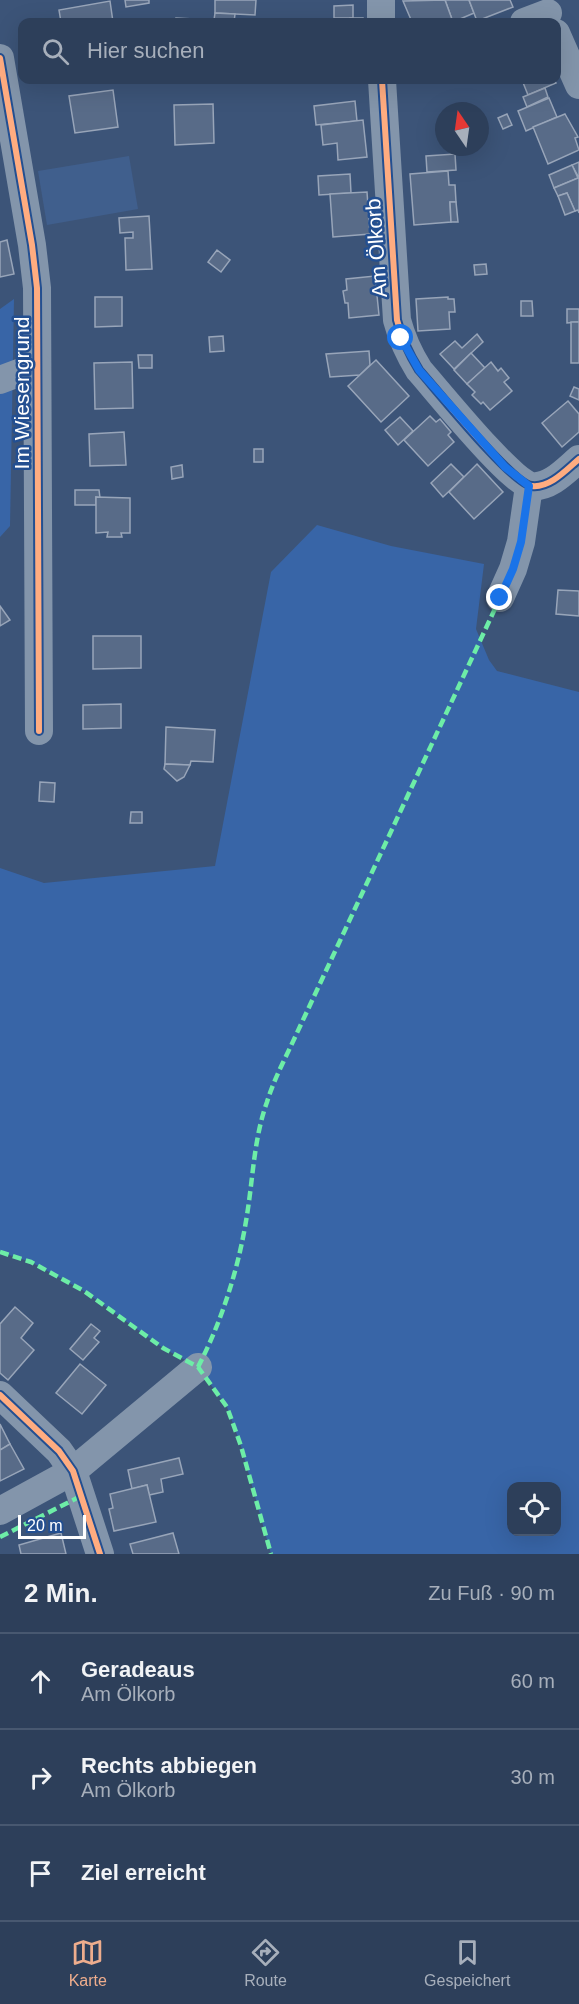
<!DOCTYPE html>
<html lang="de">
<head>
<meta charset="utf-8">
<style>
  body { margin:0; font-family:Helvetica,sans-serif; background:#354660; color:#f1f3f6 }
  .controls { position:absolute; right:18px; bottom:18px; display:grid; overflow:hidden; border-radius:12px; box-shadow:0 6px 24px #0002 }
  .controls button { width:54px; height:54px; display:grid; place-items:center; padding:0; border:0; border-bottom:2px solid #485870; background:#2d3f5a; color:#f1f3f6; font:30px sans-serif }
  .compass { position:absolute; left:435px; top:102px; width:54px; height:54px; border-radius:50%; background:#2d3f5a; box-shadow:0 6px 24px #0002; rotate:347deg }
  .scale { position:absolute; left:18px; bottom:15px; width:68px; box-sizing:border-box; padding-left:6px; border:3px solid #fff; border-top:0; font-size:16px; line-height:21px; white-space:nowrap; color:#fff; -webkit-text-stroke:4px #234f91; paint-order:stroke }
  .stop { position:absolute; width:18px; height:18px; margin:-14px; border:4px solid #1a73e8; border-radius:50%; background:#fff }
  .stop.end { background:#1a73e8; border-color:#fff; box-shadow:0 2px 6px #0008 }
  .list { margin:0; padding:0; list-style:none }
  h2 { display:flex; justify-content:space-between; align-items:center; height:78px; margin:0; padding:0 24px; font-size:26px }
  h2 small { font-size:20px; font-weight:400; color:#a7afbb }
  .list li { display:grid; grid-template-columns:39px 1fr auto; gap:18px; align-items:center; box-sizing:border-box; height:96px; padding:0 24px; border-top:2px solid #485870 }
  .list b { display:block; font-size:22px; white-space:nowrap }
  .list p { margin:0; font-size:20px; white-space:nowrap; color:#a7afbb }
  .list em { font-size:20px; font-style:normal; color:#a7afbb }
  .icon { flex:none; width:33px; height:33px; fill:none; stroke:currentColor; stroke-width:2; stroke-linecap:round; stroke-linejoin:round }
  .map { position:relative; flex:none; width:579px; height:1554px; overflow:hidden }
  .search { position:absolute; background:#2d3f5a; box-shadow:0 6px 24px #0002; left:18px; right:18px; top:18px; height:66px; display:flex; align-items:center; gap:15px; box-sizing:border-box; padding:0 21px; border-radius:12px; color:#a7afbb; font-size:22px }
  .sheet { height:366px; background:#2d3f5a }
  nav { display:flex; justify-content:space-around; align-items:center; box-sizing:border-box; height:84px; border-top:2px solid #485870; background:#2d3f5a; font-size:16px; color:#a7afbb }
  nav a { display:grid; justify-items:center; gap:3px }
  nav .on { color:#eead8d }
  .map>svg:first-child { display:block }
  .green { fill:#3865a7; fill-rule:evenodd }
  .water { fill:#405f8d }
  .building { fill:#586b88; stroke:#98a5b9; stroke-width:1.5 }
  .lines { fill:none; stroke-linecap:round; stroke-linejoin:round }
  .minor { stroke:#8395ab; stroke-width:28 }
  .quiet { stroke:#6deda7; stroke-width:4.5; stroke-dasharray:9 4.5; stroke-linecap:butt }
  .cycleway-casing { stroke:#234f91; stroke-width:10 }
  .cycleway { stroke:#ffac80; stroke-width:6 }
  .route { stroke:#1a73e8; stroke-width:8 }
  .labels { text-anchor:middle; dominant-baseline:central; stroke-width:5; stroke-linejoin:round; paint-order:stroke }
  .street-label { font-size:21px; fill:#fff; stroke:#234f91 }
</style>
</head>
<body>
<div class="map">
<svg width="579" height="1554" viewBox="0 0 579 1554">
  <rect width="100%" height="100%" fill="#3c5478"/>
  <!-- green -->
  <g class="green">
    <path d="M14 299 10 526 0 537V309Z"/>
    <path d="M317 525 391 546 484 564 476 629 489 660 497 671 579 692V1554H271L241 1446 227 1407 198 1367 163 1348 84 1291 31 1262 0 1252V868L44 883 215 866 271 572ZM512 1486H556V1532H512Z"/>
  </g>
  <!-- water -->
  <path class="water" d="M129 156 138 209 47 225 38 171Z"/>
  <!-- building -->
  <g class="building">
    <path d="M125 0H149V3L126 7Z"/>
    <path d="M215 0H256L255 15 215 13Z"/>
    <path d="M445 0H469L474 13 453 22Z"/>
    <path d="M445 0 453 22H412L403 1Z"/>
    <path d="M469 0H510L513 7 477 21Z"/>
    <path d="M110 1 113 22H61L59 10Z"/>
    <path d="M353 5V18H334V6Z"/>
    <path d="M215 13 235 14 234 22H176V18L214 20Z"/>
    <rect x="350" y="18" width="13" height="4"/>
    <path d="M522 80H554L556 83 528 95Z"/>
    <path d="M545 88 548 97 527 107 523 97Z"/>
    <path d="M113 90 118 127 75 133 69 96Z"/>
    <path d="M549 98 557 117 526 131 518 111Z"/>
    <path d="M355 101 357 121 316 125 314 106Z"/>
    <path d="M213 104 214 143 175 145 174 105Z"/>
    <path d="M507 114 512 125 503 129 498 118Z"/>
    <path d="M565 114 578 137 575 138 579 150 548 164 533 127Z"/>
    <path d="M363 120 367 157 338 160 337 143 323 145 321 125Z"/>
    <path d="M455 154 456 170 427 172 426 156Z"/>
    <path d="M579 162V178L572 165Z"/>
    <path d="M572 165 578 178 554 188 549 175Z"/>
    <path d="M448 171 449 185H455L456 202H450L451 222 414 225 410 174Z"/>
    <path d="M350 174 351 193 319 195 318 176Z"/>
    <path d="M578 178H579V213L578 210 575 211 567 193 558 196 554 188Z"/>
    <path d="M367 192 370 234 333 237 330 194Z"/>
    <path d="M567 193 575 211 565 215 558 196Z"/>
    <path d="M450 202H456L458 222H451Z"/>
    <path d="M149 216 152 269 126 270 125 238H133V232L120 233 119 218Z"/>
    <path d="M7 240 14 274 0 277V242Z"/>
    <path d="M217 250 230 260 221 272 208 262Z"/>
    <path d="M486 264 487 274 475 275 474 265Z"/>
    <path d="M375 276 379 315 349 318 348 303H345L343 291 347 290 346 279Z"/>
    <path d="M95 297H122V326L95 327Z"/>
    <path d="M448 297V299H454L455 312H449L450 329 418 331 416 299Z"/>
    <path d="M521 301H532L533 316H521Z"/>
    <path d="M567 309H579V322L567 323Z"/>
    <rect x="571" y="322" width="8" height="41"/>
    <path d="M477 334 483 342 454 369 440 354 455 341 462 348Z"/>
    <path d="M223 336 224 351 210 352 209 337Z"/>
    <path d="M369 351 370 365 360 375 330 377 326 354Z"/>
    <path d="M471 353 485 368 467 384 454 370Z"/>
    <path d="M138 355H152V368H139Z"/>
    <path d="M376 360 409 396 381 422 348 386Z"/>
    <path d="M132 362 133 408 95 409 94 363Z"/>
    <path d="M491 362 498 371 501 368 509 378 504 382 512 391 490 410 483 402 481 404 472 395 475 392 467 384Z"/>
    <path d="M574 387 579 389V400L570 396Z"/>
    <path d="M568 401 579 414V432L562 447 542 423Z"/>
    <path d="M430 416 436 422 440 419 451 432 448 435 454 442 428 466 404 440Z"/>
    <path d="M400 417 413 431 398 445 385 430Z"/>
    <path d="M124 432 126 465 90 466 89 434Z"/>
    <rect x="254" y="449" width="9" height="13"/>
    <path d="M451 464 464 477 443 497 431 483Z"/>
    <path d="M477 464 503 492 474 519 449 492Z"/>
    <path d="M182 465 183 477 172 479 171 467Z"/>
    <path d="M75 490H99L100 498 96 497V505H75Z"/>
    <path d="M96 497 130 498V533H121L122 537H107L108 532 96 533Z"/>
    <path d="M558 590 579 591V616L556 614Z"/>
    <path d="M0 606 10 620 0 626Z"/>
    <path d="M93 636H141V668L93 669Z"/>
    <path d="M121 704V728L83 729V705Z"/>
    <path d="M166 727 215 730 213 762 191 761 190 765 165 764Z"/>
    <path d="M165 764 190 765 184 777 177 781 164 769Z"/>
    <path d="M40 782 55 783 54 802 39 801Z"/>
    <path d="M131 812H142V823H130Z"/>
    <path d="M15 1307 33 1323 21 1338 34 1350 8 1380 0 1373V1324Z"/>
    <path d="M91 1324 100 1331 94 1338 99 1342 83 1360 70 1349Z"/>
    <path d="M80 1364 106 1385 82 1414 56 1393Z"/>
    <path d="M0 1424 10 1444 0 1450Z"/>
    <path d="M10 1444 24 1469 0 1481V1450Z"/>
    <path d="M179 1458 183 1474 161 1479 163 1492 149 1495 147 1485 132 1489 128 1470Z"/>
    <path d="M147 1485 156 1522 114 1531 109 1509 113 1508 110 1494Z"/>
    <path d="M61 1533 66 1554H21L19 1545Z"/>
    <path d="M173 1533 179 1554H133L130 1544Z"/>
  </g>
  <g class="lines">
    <!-- minor -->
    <g class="minor">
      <path d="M381 22V0"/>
      <path d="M524 22 548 13"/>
      <path d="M556 33 579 85"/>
      <path d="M0 58 32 245 37 288 39 731"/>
      <path d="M382 80 397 320C402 339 409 354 419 370 436 389 513 485 532 486 550 488 566 470 579 459"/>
      <path d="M0 380 37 366"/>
      <path d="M500 598 513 569 521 542 529 486"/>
      <path d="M0 1395 59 1451 73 1471 100 1554"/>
      <path d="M0 1511 73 1471 198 1367"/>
    </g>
    <!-- quiet -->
    <g class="quiet">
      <path d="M0 1252 31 1262 84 1291 163 1348 198 1367 227 1407 241 1446 271 1554"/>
      <path d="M198 1367C222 1321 239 1267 247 1215 253 1178 254 1138 267 1102 274 1079 286 1057 296 1035L500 598"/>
      <path d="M0 1537 83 1495"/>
    </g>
    <defs>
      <g id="cycleway">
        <path d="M0 58 32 245 37 288 39 731"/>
        <path d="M382 80 397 320C402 339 409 354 419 370 436 389 513 485 532 486 550 488 566 470 579 459"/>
        <path d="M0 1395 59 1451 73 1471 100 1554"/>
      </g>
    </defs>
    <!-- cycleway casing -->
    <use href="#cycleway" class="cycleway-casing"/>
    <!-- cycleway -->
    <use href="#cycleway" class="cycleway"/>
  </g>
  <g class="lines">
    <!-- route -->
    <path class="route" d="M401 338 419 370 505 467 529 486 521 542 513 569 500 598"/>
  </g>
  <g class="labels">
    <!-- street labels -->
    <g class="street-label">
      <text transform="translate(376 248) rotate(-94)">Am Ölkorb</text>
      <text transform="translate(21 393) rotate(-90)">Im Wiesengrund</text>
    </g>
  </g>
</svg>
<div class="controls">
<button><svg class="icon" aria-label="locate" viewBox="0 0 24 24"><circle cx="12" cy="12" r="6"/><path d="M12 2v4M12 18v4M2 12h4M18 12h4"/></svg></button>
</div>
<svg class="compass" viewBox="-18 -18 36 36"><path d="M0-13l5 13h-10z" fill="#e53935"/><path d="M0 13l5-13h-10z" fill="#a7afbb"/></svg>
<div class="scale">20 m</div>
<div class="stop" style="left:401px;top:338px"></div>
<div class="stop end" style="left:500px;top:598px"></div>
<div class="search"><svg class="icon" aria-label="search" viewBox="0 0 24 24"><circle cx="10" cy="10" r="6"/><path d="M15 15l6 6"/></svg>Hier suchen</div>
</div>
<section class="sheet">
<h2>2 Min.<small>Zu Fuß · 90 m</small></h2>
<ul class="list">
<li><svg class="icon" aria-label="ahead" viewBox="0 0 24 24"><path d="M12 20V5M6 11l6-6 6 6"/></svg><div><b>Geradeaus</b><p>Am Ölkorb</p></div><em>60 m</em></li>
<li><svg class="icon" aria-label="right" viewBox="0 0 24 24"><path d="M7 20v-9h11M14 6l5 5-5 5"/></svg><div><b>Rechts abbiegen</b><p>Am Ölkorb</p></div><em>30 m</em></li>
<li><svg class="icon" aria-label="arrive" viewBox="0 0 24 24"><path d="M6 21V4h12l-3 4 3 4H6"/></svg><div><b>Ziel erreicht</b></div></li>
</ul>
</section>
<nav>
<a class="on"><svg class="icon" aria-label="map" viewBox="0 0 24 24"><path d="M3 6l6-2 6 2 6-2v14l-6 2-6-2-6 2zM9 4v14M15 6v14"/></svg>Karte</a>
<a><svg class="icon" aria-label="directions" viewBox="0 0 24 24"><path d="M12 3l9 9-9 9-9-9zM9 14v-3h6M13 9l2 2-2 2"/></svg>Route</a>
<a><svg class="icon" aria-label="saved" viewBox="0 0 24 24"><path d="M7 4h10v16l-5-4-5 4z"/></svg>Gespeichert</a>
</nav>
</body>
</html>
